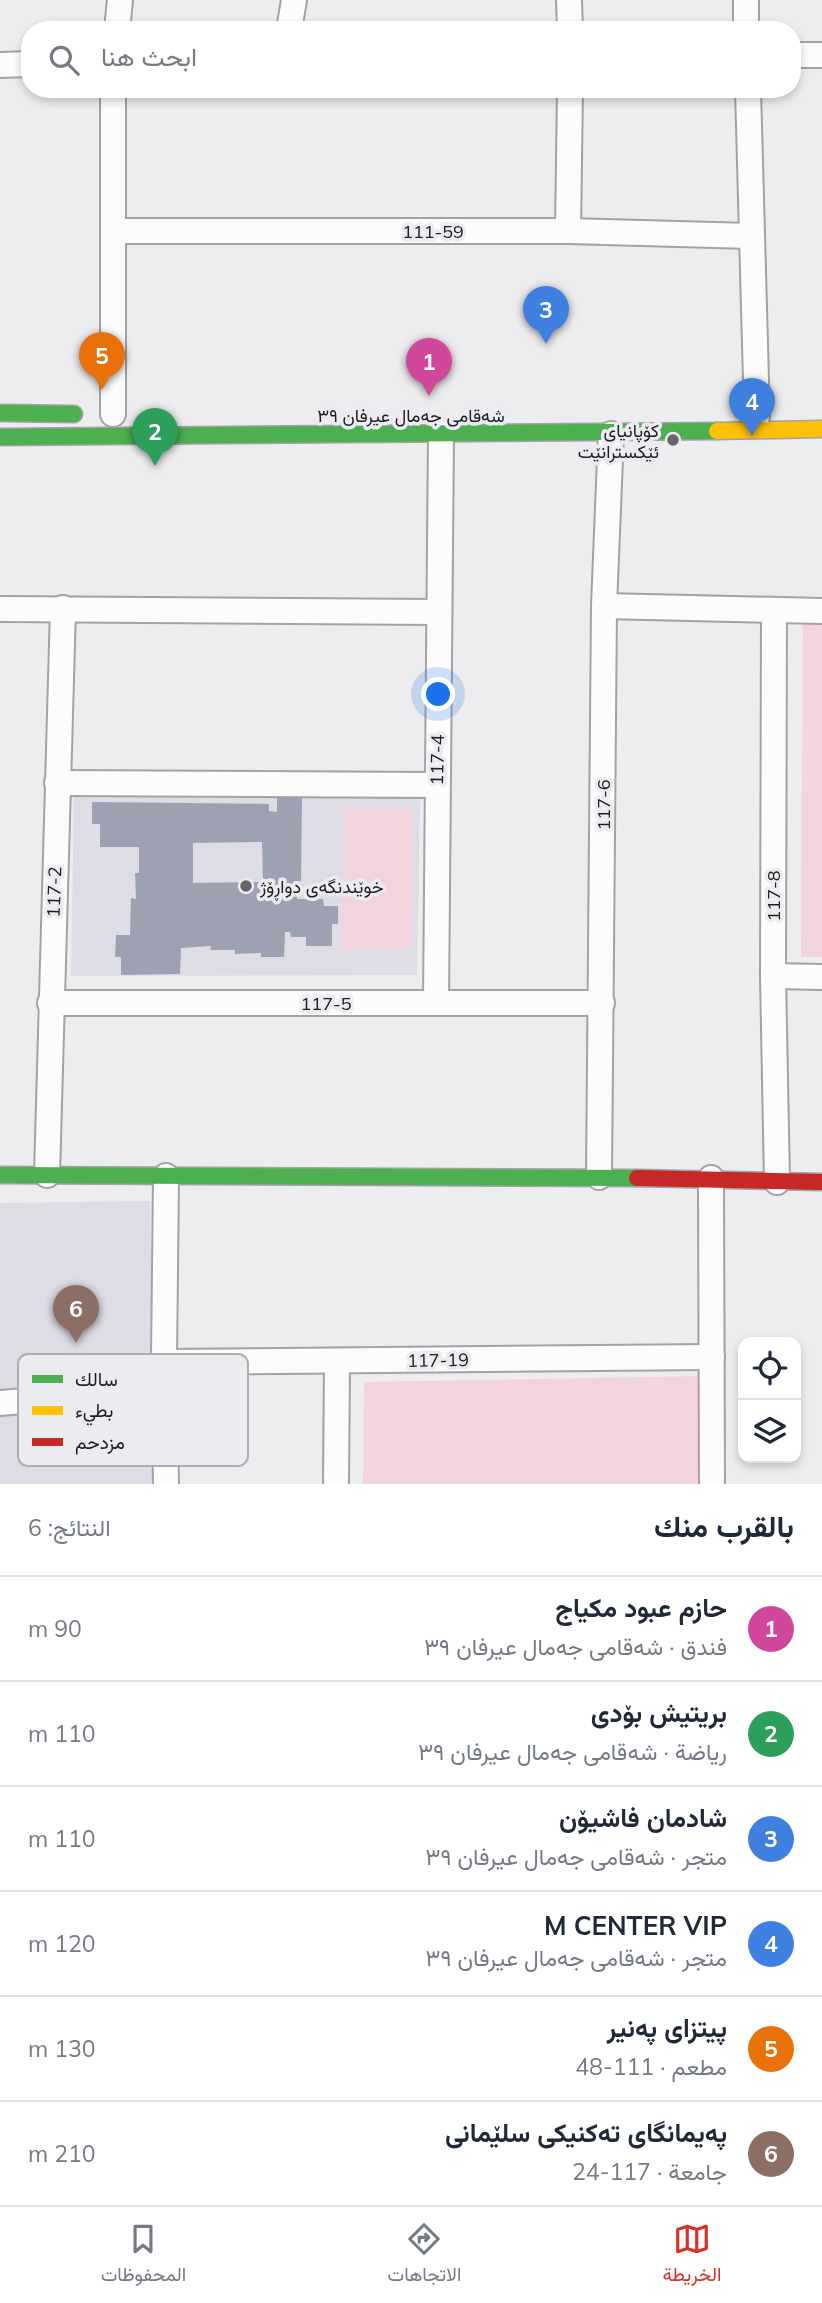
<!DOCTYPE html>
<html lang="ar">
<head>
<meta charset="utf-8">
<style>
  body { margin:0; font-family:Mulish,Vazirmatn,sans-serif; background:#f2f2f3; color:#1f2937; direction:rtl }
  .controls { position:absolute; right:21px; bottom:21px; display:grid; overflow:hidden; border-radius:14px; box-shadow:0 4px 10px #0003 }
  .controls button { width:63px; height:63px; display:grid; place-items:center; padding:0; border:0; border-bottom:2px solid #e0e1e3; background:#fff; color:#1f2937; font:35px sans-serif }
  .you { position:absolute; left:439px; top:695px; width:24px; height:24px; margin:-18px; border:5px solid #fff; border-radius:50%; background:#1a73e8; box-shadow:0 0 0 10px #1a73e833 }
  .badge { display:grid; place-items:center; width:46px; height:46px; border-radius:50%; background:#d93025; color:#fff; font-size:23px; font-weight:700 }
  .pin { position:absolute; translate:-50% -58px; filter:drop-shadow(0 2px 4px #0008) }
  .pin::after { content:''; position:absolute; top:37px; width:24px; height:21px; background:inherit; clip-path:polygon(0 0,100% 0,50% 100%) }
  .list { margin:0; padding:0; list-style:none }
  h2 { display:flex; justify-content:space-between; align-items:center; height:91px; margin:0; padding:0 28px; font-size:30px }
  h2 small { font-size:23px; font-weight:400; color:#747a83 }
  .list li { display:grid; grid-template-columns:46px 1fr auto; gap:21px; align-items:center; box-sizing:border-box; height:105px; padding:0 28px; border-top:2px solid #e0e1e3 }
  .list b { display:block; font-size:26px; white-space:nowrap }
  .list p { margin:0; font-size:23px; white-space:nowrap; color:#747a83 }
  .list em { font-size:23px; font-style:normal; color:#747a83 }
  .icon { flex:none; width:38px; height:38px; fill:none; stroke:currentColor; stroke-width:2; stroke-linecap:round; stroke-linejoin:round }
  .map { position:relative; flex:none; width:822px; height:1484px; overflow:hidden; direction:ltr }
  .search { position:absolute; background:#fff; box-shadow:0 4px 10px #0003; left:21px; right:21px; top:21px; height:77px; display:flex; align-items:center; gap:18px; box-sizing:border-box; padding:0 24px; border-radius:28px; color:#747a83; font-size:26px }
  .sheet { height:721px; background:#fff }
  nav { display:flex; justify-content:space-around; align-items:center; box-sizing:border-box; height:98px; border-top:2px solid #e0e1e3; background:#fff; font-size:19px; color:#747a83 }
  nav a { display:grid; justify-items:center; gap:4px }
  nav .on { color:#d93025 }
  .map>svg:first-child { display:block }
  .built { fill:#dedce4 }
  .green { fill:#f2d4de }
  .building { fill:#9da1b1; fill-rule:evenodd }
  .lines { fill:none; stroke-linecap:round; stroke-linejoin:round }
  .street-casing { stroke:#a3a2a4; stroke-width:28 }
  .fast-casing { stroke:#a3a2a4; stroke-width:19 }
  .slow-casing { stroke:#a3a2a4; stroke-width:19 }
  .jam-casing { stroke:#a3a2a4; stroke-width:19 }
  .street { stroke:#fcfcfd; stroke-width:24 }
  .fast { stroke:#4caf50; stroke-width:16 }
  .slow { stroke:#ffc107; stroke-width:16 }
  .jam { stroke:#c62828; stroke-width:16 }
  .poi-dot { fill:#666668; stroke:#ecebf0; stroke-width:2.5 }
  .labels { text-anchor:middle; dominant-baseline:central; stroke-width:7; stroke-linejoin:round; paint-order:stroke }
  .street-label { font-size:18px; fill:#1e1e1f; stroke:#ecebf0 }
  .poi-label { font-size:18px; fill:#1e1e1f; stroke:#ecebf0; text-anchor:end }
  .key { fill:#ecebf0; stroke:#aeaeb1; stroke-width:2 }
  .key-label { font-size:19px; fill:#1e1e1f }
</style>
</head>
<body>
<div class="map">
<svg width="822" height="1484" viewBox="0 0 822 1484">
  <rect width="100%" height="100%" fill="#edecef"/>
  <!-- built -->
  <g class="built">
    <path d="M74 797 420 798 417 975 71 976Z"/>
    <path d="M150 1201 155 1484H0V1203Z"/>
  </g>
  <!-- green -->
  <g class="green">
    <path d="M803 621H822V957H801Z"/>
    <path d="M344 807H412L411 949 341 951Z"/>
    <path d="M705 1376 706 1484H363L364 1382Z"/>
  </g>
  <!-- building -->
  <path class="building" d="M277 797 302 798 301 881H297V899H323L324 906H338V924H332V946H306V937H291L290 932H285L284 957H261V953L235 954V950H210L211 946 181 948 180 974 121 975V957H115L116 935H130L131 898 136 899 135 873H139V847H100V824H92V802L269 804V811L277 812ZM262 842 263 882 193 883V843Z"/>
  <g class="lines">
    <defs>
      <g id="street">
        <path d="M569 0 570 30"/>
        <path d="M746 0V30"/>
        <path d="M117 30 120 0"/>
        <path d="M289 30 294 0"/>
        <path d="M792 55H822"/>
        <path d="M0 65 30 64"/>
        <path d="M748 89 757 417"/>
        <path d="M114 231H568L751 236"/>
        <path d="M568 231 570 89"/>
        <path d="M113 414V89"/>
        <path d="M604 606 822 611"/>
        <path d="M0 609 438 612"/>
        <path d="M774 610 773 976 777 1182"/>
        <path d="M57 783 437 785"/>
        <path d="M773 976 822 977"/>
        <path d="M50 1003H602"/>
        <path d="M436 1003 441 433"/>
        <path d="M47 1175 63 608"/>
        <path d="M166 1176 164 1362 166 1484"/>
        <path d="M599 1177 604 606 611 434"/>
        <path d="M711 1178 712 1484"/>
        <path d="M164 1362 712 1357"/>
        <path d="M0 1403 126 1392"/>
        <path d="M336 1484 337 1361"/>
      </g>
      <g id="fast">
        <path d="M0 413 74 414"/>
        <path d="M0 437 717 431"/>
        <path d="M0 1175 637 1178"/>
      </g>
      <path id="slow" d="M717 431 822 429"/>
      <path id="jam" d="M637 1178 822 1182"/>
    </defs>
    <!-- street casing -->
    <use href="#street" class="street-casing"/>
    <!-- fast casing -->
    <use href="#fast" class="fast-casing"/>
    <!-- slow casing -->
    <use href="#slow" class="slow-casing"/>
    <!-- jam casing -->
    <use href="#jam" class="jam-casing"/>
    <!-- street -->
    <use href="#street" class="street"/>
    <!-- fast -->
    <use href="#fast" class="fast"/>
    <!-- slow -->
    <use href="#slow" class="slow"/>
    <!-- jam -->
    <use href="#jam" class="jam"/>
  </g>
  <!-- markers -->
  <g class="poi-dot">
    <circle cx="673" cy="440" r="7"/>
    <circle cx="246" cy="886" r="7"/>
  </g>
  <g class="labels">
    <!-- street labels -->
    <g class="street-label">
      <text x="433" y="231">111-59</text>
      <text x="411" y="415">شەقامی جەمال عیرفان ٣٩</text>
      <text transform="translate(437 760) rotate(-89)">117-4</text>
      <text transform="translate(603 805) rotate(-90)">117-6</text>
      <text transform="translate(54 892) rotate(-88)">117-2</text>
      <text transform="translate(773 896) rotate(-90)">117-8</text>
      <text x="326" y="1003">117-5</text>
      <text transform="translate(438 1360) rotate(-1)">117-19</text>
    </g>
    <!-- poi labels -->
    <g class="poi-label">
      <text x="659" y="430">کۆپانیای<tspan x="659" dy="21">ئێکسترانێت</tspan></text>
      <text x="260" y="886" text-anchor="start">خوێندنگەی دواڕۆژ</text>
    </g>
  </g>
  <!-- legend -->
  <rect x="18" y="1354" width="230" height="112" rx="10" class="key"/>
  <rect x="32" y="1375" width="31" height="8" fill="#4caf50"/>
  <rect x="32" y="1406" width="31" height="9" fill="#ffc107"/>
  <rect x="32" y="1438" width="31" height="8" fill="#c62828"/>
  <g class="key-label">
    <text x="75" y="1386">سالك</text>
    <text x="75" y="1417">بطيء</text>
    <text x="75" y="1449">مزدحم</text>
  </g>
</svg>
<div class="controls">
<button><svg class="icon" aria-label="locate" viewBox="0 0 24 24"><circle cx="12" cy="12" r="6"/><path d="M12 2v4M12 18v4M2 12h4M18 12h4"/></svg></button>
<button><svg class="icon" aria-label="layers" viewBox="0 0 24 24"><path d="M12 4l9 5-9 5-9-5zM3 14l9 5 9-5"/></svg></button>
</div>
<div class="you"></div>
<div class="pin badge" style="left:429px;top:396px;background:#d1479c">1</div>
<div class="pin badge" style="left:155px;top:466px;background:#2e9e5b">2</div>
<div class="pin badge" style="left:546px;top:344px;background:#3f7fe0">3</div>
<div class="pin badge" style="left:752px;top:436px;background:#3f7fe0">4</div>
<div class="pin badge" style="left:102px;top:390px;background:#e8710a">5</div>
<div class="pin badge" style="left:76px;top:1343px;background:#8d6e63">6</div>
<div class="search"><svg class="icon" aria-label="search" viewBox="0 0 24 24"><circle cx="10" cy="10" r="6"/><path d="M15 15l6 6"/></svg>ابحث هنا</div>
</div>
<section class="sheet">
<h2>بالقرب منك<small>النتائج: 6</small></h2>
<ul class="list">
<li><span class="badge" style="background:#d1479c">1</span><div><b>حازم عبود مكياج</b><p>فندق · شەقامی جەمال عیرفان ٣٩</p></div><em>90 m</em></li>
<li><span class="badge" style="background:#2e9e5b">2</span><div><b>بریتیش بۆدی</b><p>رياضة · شەقامی جەمال عیرفان ٣٩</p></div><em>110 m</em></li>
<li><span class="badge" style="background:#3f7fe0">3</span><div><b>شادمان فاشیۆن</b><p>متجر · شەقامی جەمال عیرفان ٣٩</p></div><em>110 m</em></li>
<li><span class="badge" style="background:#3f7fe0">4</span><div><b>M CENTER VIP</b><p>متجر · شەقامی جەمال عیرفان ٣٩</p></div><em>120 m</em></li>
<li><span class="badge" style="background:#e8710a">5</span><div><b>پیتزای پەنیر</b><p>مطعم · 111-48</p></div><em>130 m</em></li>
<li><span class="badge" style="background:#8d6e63">6</span><div><b>پەیمانگای تەکنیکی سلێمانی</b><p>جامعة · 117-24</p></div><em>210 m</em></li>
</ul>
</section>
<nav>
<a class="on"><svg class="icon" aria-label="map" viewBox="0 0 24 24"><path d="M3 6l6-2 6 2 6-2v14l-6 2-6-2-6 2zM9 4v14M15 6v14"/></svg>الخريطة</a>
<a><svg class="icon" aria-label="directions" viewBox="0 0 24 24"><path d="M12 3l9 9-9 9-9-9zM9 14v-3h6M13 9l2 2-2 2"/></svg>الاتجاهات</a>
<a><svg class="icon" aria-label="saved" viewBox="0 0 24 24"><path d="M7 4h10v16l-5-4-5 4z"/></svg>المحفوظات</a>
</nav>
</body>
</html>
